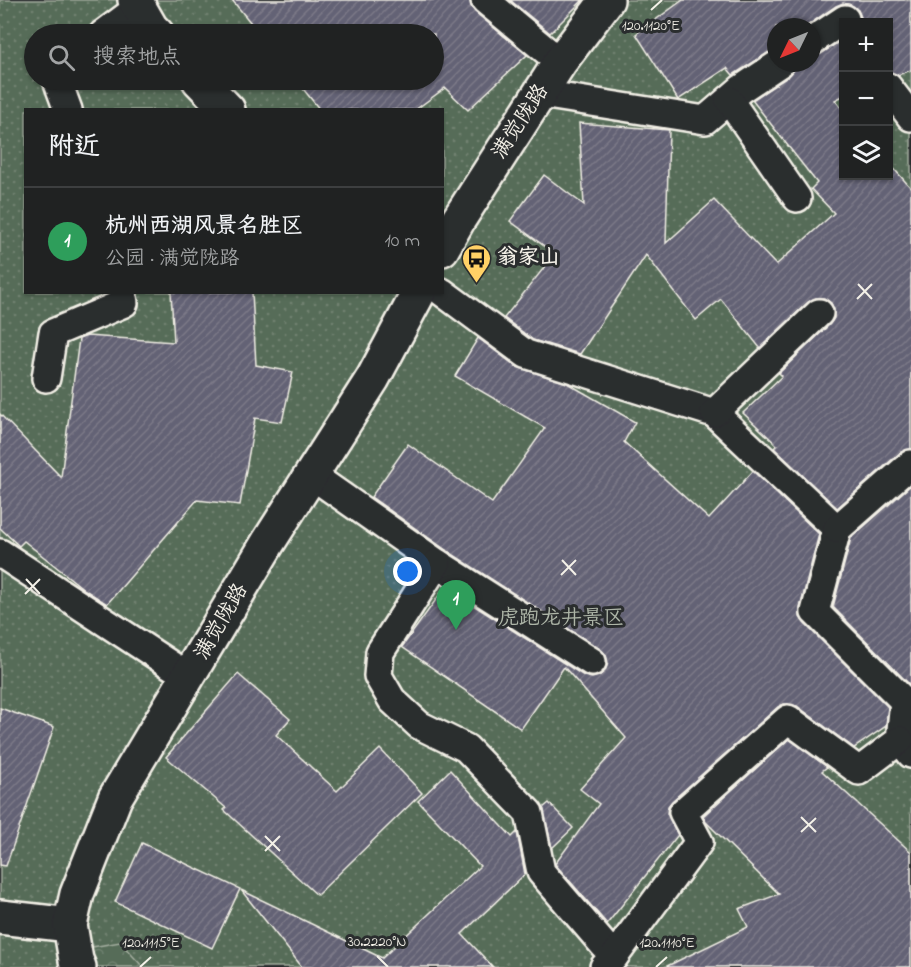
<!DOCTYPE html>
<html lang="zh">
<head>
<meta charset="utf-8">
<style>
  body { margin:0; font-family:"Indie Flower","LXGW WenKai TC",sans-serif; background:#282a2a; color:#f1f3f6 }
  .controls { position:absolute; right:18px; top:18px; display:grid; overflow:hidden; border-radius:0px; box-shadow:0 2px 4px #0004 }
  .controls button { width:54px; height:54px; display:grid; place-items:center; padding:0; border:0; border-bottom:2px solid #3d3f40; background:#202222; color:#f1f3f6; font:30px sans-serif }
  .compass { position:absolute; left:767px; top:18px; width:54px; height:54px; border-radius:50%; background:#202222; box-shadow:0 2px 4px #0004; rotate:227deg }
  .you { position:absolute; left:408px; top:572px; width:21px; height:21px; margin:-15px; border:4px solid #fff; border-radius:50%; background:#1a73e8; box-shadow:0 0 0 9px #1a73e833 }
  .badge { display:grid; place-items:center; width:39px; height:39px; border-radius:50%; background:#d93025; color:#fff; font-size:20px; font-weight:700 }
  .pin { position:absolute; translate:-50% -50px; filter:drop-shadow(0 2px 3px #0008) }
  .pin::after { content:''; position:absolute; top:32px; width:21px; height:18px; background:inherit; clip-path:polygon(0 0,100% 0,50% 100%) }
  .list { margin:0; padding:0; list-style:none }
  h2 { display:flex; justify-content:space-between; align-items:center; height:78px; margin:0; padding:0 24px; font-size:26px }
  h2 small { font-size:20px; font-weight:400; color:#a2a4a5 }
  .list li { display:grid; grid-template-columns:39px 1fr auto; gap:18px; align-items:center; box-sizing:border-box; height:108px; padding:0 24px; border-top:2px solid #3d3f40 }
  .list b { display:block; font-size:22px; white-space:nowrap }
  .list p { margin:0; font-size:20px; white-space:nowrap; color:#a2a4a5 }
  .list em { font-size:20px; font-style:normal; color:#a2a4a5 }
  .icon { flex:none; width:33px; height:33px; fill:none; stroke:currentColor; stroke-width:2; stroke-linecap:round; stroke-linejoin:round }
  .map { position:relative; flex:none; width:911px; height:967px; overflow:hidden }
  .search { position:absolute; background:#202222; box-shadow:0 2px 4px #0004; left:24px; top:24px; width:420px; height:66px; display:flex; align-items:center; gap:15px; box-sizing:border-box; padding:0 21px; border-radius:33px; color:#a2a4a5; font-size:22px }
  .panel { position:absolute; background:#202222; box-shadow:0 2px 4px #0004; left:24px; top:108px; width:420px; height:186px; border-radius:0px }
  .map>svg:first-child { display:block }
  .grass { fill:url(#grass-dots); stroke:#a5aea0; stroke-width:1.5; fill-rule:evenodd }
  .forest { fill:url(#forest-crowns); stroke:#a5aea0; stroke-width:1.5 }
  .building { fill:url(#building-hatch); stroke:#f4f1e8; stroke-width:1.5 }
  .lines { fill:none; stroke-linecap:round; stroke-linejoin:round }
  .service-casing { stroke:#f4f1e8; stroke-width:32 }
  .minor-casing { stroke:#f4f1e8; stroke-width:38 }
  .tertiary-casing { stroke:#f4f1e8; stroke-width:38 }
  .service { stroke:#2a2d2e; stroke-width:27 }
  .minor { stroke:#2a2d2e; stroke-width:33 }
  .tertiary { stroke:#2a2d2e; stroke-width:33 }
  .ticks { fill:none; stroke:#f4f1e8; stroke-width:2 }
  .labels { text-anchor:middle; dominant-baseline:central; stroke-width:6; stroke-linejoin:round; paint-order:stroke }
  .street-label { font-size:21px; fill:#f4f1e8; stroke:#2a2d2e }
  .poi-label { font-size:21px; font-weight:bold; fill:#f4f1e8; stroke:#2a2d2e; text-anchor:start }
  .park-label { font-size:21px; fill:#adb5a7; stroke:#2a2d2e }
  .ticks-label { font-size:15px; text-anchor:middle; fill:#f4f1e8; stroke:#2a2d2e; stroke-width:6; stroke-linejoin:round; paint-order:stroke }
</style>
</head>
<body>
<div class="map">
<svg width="911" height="967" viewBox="0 0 911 967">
  <defs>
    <pattern id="grass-dots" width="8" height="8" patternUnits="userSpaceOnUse" patternTransform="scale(1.5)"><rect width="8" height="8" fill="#566c58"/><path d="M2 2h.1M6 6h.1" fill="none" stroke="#6f8170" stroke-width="1.8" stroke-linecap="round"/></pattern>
    <pattern id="forest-crowns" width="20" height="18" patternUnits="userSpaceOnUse" patternTransform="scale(1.5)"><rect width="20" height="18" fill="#566c58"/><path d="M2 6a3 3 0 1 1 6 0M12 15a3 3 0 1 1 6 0" fill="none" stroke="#6f8170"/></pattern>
    <pattern id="building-hatch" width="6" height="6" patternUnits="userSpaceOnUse" patternTransform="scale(1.5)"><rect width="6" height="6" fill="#646274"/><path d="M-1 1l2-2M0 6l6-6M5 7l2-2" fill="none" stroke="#7b7988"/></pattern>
  </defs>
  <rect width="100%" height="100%" fill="#2a2d2e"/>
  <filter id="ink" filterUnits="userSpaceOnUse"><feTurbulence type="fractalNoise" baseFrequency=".0167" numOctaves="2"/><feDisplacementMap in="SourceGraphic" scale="12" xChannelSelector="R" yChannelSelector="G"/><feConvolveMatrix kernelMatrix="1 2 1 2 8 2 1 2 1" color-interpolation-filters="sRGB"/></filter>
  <g filter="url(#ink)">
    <!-- grass -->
    <path class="grass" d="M0 0H911V967H0ZM844 22H888V176H844ZM776 27H812V63H776ZM34 34H434V80H34ZM26 110H442V292H26Z"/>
    <!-- forest -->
    <path class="forest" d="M120 942 143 967H87V948Z"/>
    <!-- building -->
    <g class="building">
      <path d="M232 0H470L471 6 475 12 527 55 468 110 445 88 415 110H320L296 80H434V34H260Z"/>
      <path d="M510 0H583L550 33Z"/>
      <path d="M683 0H911V70L898 75 888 72V22H860L861 17 858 10 851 5 843 3 836 6 805 27H776V48L733 75 727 68 678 100 636 34Z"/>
      <path d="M843 39V96L835 100 843 110V176H888V162L911 188V449L901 452 837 508 774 448 777 445 743 413 782 376 779 373 830 324 834 318V310L831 303 824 298H816L808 302 760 348 721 299 696 320 646 255 580 354 533 340 504 318 555 254 510 221 544 175 584 205 579 123 669 130 666 243 714 200 776 265 834 213 811 189 817 183 752 100 789 76 794 70 796 63H812V57L821 54Z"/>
      <path d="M171 292H252L256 365 293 372 282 422 255 418 240 505 197 500 107 604 85 590 24 541 19 546 0 528V414L61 477 79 339 87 336 174 342Z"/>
      <path d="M478 338 517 367 567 383 635 422 624 442 709 519 753 471 819 534 800 608V617L804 623 888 707 886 726 854 748 797 706 784 704 778 707 672 801 668 806 667 813 678 835 607 924 555 864 599 804 580 789 626 738 564 667 521 729 402 647 445 587 584 676 592 678 599 676 605 671 608 663 606 655 600 649 446 550 371 497 408 444 492 503 545 428 455 376Z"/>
      <path d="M911 485V686L833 607 851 538Z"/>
      <path d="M238 674 290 719 276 735 337 791 380 749 422 793 317 895 224 810 226 808 166 757Z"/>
      <path d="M0 708 54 727 6 866 0 865Z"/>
      <path d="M789 739 827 767 822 771 911 852V967H665L748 927 739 909 779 894 706 822 703 816Z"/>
      <path d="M450 770 512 837 517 832 525 874 462 934 493 967H302L241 890 382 958 480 866 418 801Z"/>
      <path d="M549 803 573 828 552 848 543 808Z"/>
      <path d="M142 843 240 889 212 948 115 902Z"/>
    </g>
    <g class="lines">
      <defs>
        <g id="service">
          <path d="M485 0 560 62"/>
          <path d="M103 34 139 7"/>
          <path d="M812 41 845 19"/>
          <path d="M57 80 68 110"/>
          <path d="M888 87 911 117"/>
          <path d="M541 94 705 120 741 89 780 63"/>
          <path d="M729 100 797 198"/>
          <path d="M442 292 526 354 714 413 837 529 815 612 904 701 900 740 911 754"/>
          <path d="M46 378 53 333 124 303 122 292"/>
          <path d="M714 413 819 313"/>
          <path d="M313 476 437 563 592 662"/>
          <path d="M837 529 911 464"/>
          <path d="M0 553 189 677"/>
          <path d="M437 563 380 652 378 676 392 700 419 725 466 748 529 813 541 872 614 957"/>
          <path d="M604 967 614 957 699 842 683 812 788 719 859 771 900 740"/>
        </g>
        <g id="minor">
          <path d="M135 0 151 28 157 34"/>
          <path d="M199 80 228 110"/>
          <path d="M0 917 70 925"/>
        </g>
        <g id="tertiary">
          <path d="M442 249 459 219 560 62 607 0"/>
          <path d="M79 967 76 960 70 925 77 894 115 798 269 541 373 378 419 292"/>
        </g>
      </defs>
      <!-- service casing -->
      <use href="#service" class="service-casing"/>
      <!-- minor casing -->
      <use href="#minor" class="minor-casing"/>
      <!-- tertiary casing -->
      <use href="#tertiary" class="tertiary-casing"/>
      <!-- service -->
      <use href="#service" class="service"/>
      <!-- minor -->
      <use href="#minor" class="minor"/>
      <!-- tertiary -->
      <use href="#tertiary" class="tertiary"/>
    </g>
  </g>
  <!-- ticks -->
  <path class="ticks" d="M651 10 662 0M858 284 872 299M857 299 872 284M562 560 576 575M561 575 576 560M26 579 40 594M25 594 40 579M801 817 816 832M801 832 816 818M265 836 280 851M265 851 280 836M377 956 388 967M140 967 151 957M656 967 667 957"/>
  <!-- icons -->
  <defs>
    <symbol id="bus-pin" viewBox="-11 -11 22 30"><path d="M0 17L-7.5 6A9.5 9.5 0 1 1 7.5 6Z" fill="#ffd166" stroke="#2a2d2e"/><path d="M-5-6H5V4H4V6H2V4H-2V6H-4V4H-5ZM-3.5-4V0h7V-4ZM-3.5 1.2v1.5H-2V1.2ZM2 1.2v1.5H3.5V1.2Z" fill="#111"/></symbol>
  </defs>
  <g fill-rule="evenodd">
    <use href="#bus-pin" x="460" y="242" width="33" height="45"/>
  </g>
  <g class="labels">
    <!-- street labels -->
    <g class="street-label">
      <text transform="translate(521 122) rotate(-57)">满觉陇路</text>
      <text transform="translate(222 622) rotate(-60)">满觉陇路</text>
    </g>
    <!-- poi labels -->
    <g class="poi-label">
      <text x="497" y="258">翁家山</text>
    </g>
    <!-- park labels -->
    <g class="park-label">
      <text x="561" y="619">虎跑龙井景区</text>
    </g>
  </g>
  <g class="ticks-label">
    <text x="651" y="30">120.1120°E</text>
    <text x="377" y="946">30.2220°N</text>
    <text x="151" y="947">120.1115°E</text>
    <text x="667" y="947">120.1110°E</text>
  </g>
</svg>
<div class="controls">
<button>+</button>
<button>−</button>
<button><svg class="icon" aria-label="layers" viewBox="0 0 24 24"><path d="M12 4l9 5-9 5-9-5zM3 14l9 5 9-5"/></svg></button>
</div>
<svg class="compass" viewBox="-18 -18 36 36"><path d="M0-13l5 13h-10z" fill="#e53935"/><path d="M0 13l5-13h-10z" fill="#a2a4a5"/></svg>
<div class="you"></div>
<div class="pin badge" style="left:456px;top:630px;background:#2e9e5b">1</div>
<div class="search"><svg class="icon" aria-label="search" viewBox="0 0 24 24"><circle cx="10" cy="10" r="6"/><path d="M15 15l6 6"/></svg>搜索地点</div>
<section class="panel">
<h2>附近<small></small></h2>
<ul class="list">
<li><span class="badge" style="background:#2e9e5b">1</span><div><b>杭州西湖风景名胜区</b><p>公园 · 满觉陇路</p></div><em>10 m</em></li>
</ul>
</section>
</div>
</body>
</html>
